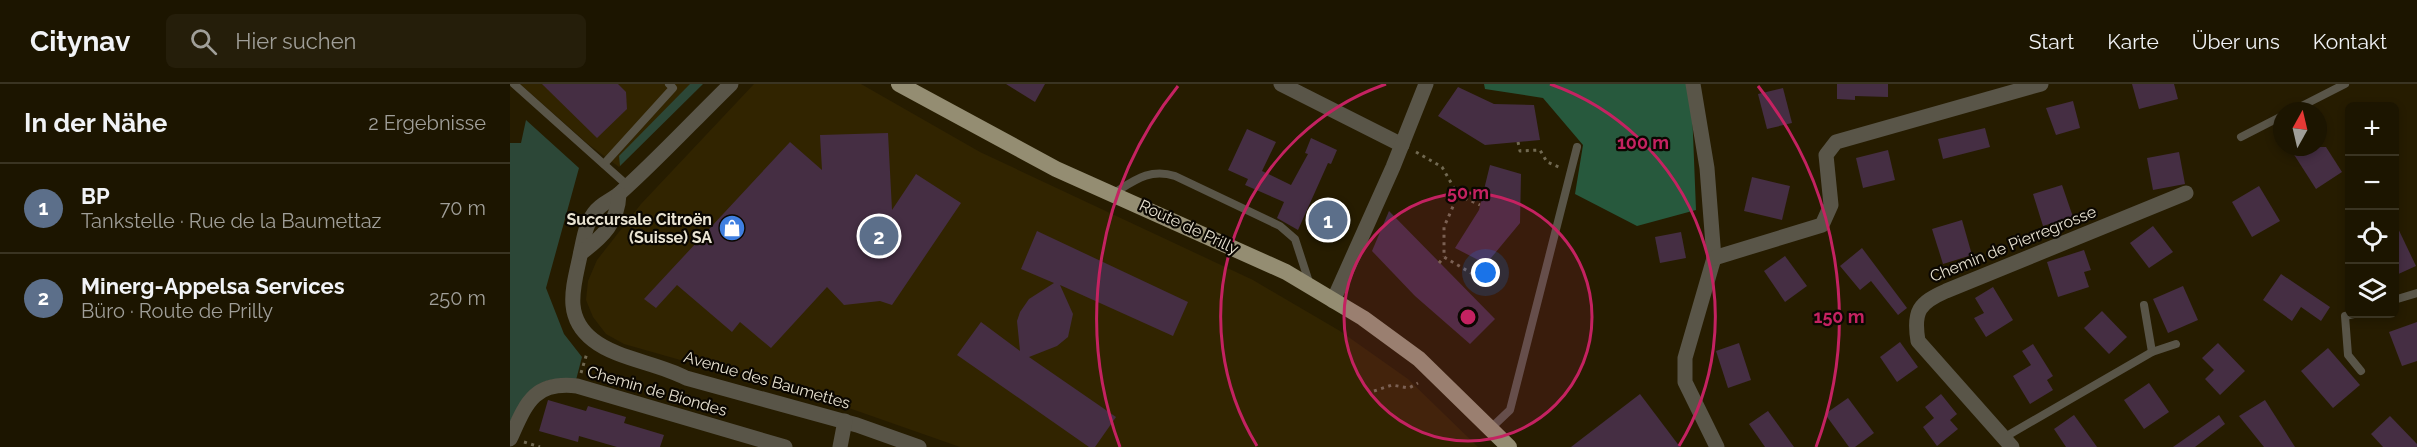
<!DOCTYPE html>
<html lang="de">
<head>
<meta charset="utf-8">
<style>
  body { margin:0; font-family:Raleway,sans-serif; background:#251e0a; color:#f1f3f6 }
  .controls { position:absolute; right:18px; top:18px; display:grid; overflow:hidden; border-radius:9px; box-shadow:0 3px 9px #0003 }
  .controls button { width:54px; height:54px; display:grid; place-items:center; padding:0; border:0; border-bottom:2px solid #3a3422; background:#1c1500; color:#f1f3f6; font:30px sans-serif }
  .compass { position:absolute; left:1763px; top:18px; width:54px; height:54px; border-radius:50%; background:#1c1500; box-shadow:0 3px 9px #0003; rotate:8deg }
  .you { position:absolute; left:976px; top:189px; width:21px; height:21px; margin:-15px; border:4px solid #fff; border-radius:50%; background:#1a73e8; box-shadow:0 0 0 9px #1a73e833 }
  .badge { display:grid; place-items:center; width:39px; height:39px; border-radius:50%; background:#1a73e8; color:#fff; font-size:20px; font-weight:700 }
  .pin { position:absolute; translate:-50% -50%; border:3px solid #fff; box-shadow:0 2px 6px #0006 }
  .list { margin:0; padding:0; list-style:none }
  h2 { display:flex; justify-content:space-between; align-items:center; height:78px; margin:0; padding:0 24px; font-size:26px }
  h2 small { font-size:20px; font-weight:400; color:#a09f99 }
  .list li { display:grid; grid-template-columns:39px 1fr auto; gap:18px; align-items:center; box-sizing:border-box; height:90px; padding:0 24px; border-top:2px solid #3a3422 }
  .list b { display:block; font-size:22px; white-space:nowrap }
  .list p { margin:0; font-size:20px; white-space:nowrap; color:#a09f99 }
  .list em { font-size:20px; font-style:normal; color:#a09f99 }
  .icon { flex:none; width:33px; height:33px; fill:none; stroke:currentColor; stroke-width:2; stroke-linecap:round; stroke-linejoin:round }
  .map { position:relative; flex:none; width:1907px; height:363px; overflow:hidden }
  header { display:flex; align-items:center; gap:36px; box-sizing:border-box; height:84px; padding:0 30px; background:#1c1500; border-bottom:2px solid #3a3422 }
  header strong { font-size:28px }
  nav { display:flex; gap:33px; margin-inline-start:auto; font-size:21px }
  .search { width:420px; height:54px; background:#251e0a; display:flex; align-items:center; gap:15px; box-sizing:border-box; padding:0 21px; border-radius:9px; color:#a09f99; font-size:22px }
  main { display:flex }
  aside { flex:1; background:#1c1500 }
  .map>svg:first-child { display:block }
  .built { fill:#312400 }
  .green { fill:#2c4737 }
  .forest { fill:#27593d }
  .building { fill:#452e43 }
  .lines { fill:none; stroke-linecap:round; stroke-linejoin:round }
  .path { stroke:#716951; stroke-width:3; stroke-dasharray:3 4.5; stroke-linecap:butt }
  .service { stroke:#595548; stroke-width:8 }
  .minor { stroke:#595548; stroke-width:15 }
  .primary { stroke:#948d72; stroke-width:16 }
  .ring { fill:none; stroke:#c42261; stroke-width:3 }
  .labels { text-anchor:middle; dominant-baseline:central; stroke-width:4.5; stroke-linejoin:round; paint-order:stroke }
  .poi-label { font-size:16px; font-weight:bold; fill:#e9e3d2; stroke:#0b0701; text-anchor:end }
  .street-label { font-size:16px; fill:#e9e3d2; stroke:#0b0701 }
  .centre { fill:#c42261; stroke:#0b0701; stroke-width:3 }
  .ring-label { font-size:18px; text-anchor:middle; font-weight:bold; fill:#c42261; stroke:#0b0701; stroke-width:4.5; stroke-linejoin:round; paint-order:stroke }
</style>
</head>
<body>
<header>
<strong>Citynav</strong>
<div class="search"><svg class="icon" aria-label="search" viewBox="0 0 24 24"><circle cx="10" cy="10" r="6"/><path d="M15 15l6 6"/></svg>Hier suchen</div>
<nav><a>Start</a><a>Karte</a><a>Über uns</a><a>Kontakt</a></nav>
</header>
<main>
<aside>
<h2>In der Nähe<small>2 Ergebnisse</small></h2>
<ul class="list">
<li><span class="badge" style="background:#5c6f8a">1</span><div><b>BP</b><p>Tankstelle · Rue de la Baumettaz</p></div><em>70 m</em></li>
<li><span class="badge" style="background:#5c6f8a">2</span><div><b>Minerg-Appelsa Services</b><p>Büro · Route de Prilly</p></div><em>250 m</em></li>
</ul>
</aside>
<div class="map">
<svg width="1907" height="363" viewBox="0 0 1907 363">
  <rect width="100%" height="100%" fill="#261c00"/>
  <!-- built -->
  <g class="built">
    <path d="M10 0H186L109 83 78 60Z"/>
    <path d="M244 0H351L470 68 743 196 830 247 898 295 968 363H450L336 323 114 260 96 250 83 233 76 216 78 197 87 176 131 120Z"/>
  </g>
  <!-- green -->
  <g class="green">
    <path d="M180 0H193L110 82 109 72Z"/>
    <path d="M16 36 69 84 36 204 54 250 72 273 66 296C28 290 16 307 0 338V59H11Z"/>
  </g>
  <!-- forest -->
  <path class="forest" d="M974 0H1181L1186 126 1127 142 1065 110 1073 61 1033 14 975 5Z"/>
  <!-- building -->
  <g class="building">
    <path d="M32 0H108L116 8 117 25 87 54Z"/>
    <path d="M496 0H535L525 18Z"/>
    <path d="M1327 0H1378V13L1345 12V16L1327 15Z"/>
    <path d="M1622 0H1664L1668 15 1629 25Z"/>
    <path d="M948 3 984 20 1024 21 1030 56 975 61 928 32Z"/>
    <path d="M1273 4 1282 39 1257 45 1248 10Z"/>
    <path d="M1563 17 1570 44 1546 51 1536 24Z"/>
    <path d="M1475 44 1480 63 1433 75 1428 55Z"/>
    <path d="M737 45 766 58 752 87 781 101 798 70 795 69 801 54 827 66 821 80 818 79 788 146 767 134 774 118 735 101 738 95 718 86Z"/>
    <path d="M378 49 382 126 406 90 451 119 382 221 370 217 334 221 317 203 261 264 230 238 222 248 167 201 146 224 134 215 280 58 312 86 310 51Z"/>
    <path d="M1793 63H1816L1832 88 1806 105 1783 69Z"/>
    <path d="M1378 66 1385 96 1353 104 1346 74Z"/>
    <path d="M1669 68 1675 100 1643 106 1637 74Z"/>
    <path d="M980 81 1011 90 1010 139 976 180 945 164 969 126Z"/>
    <path d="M1242 93 1280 102 1272 136 1234 127Z"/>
    <path d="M1552 101 1563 133 1533 142 1523 110Z"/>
    <path d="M1749 102 1770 137 1742 153 1722 118Z"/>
    <path d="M879 127 985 235 960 260 905 212 862 167Z"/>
    <path d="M1452 136 1462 171 1433 180 1422 145Z"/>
    <path d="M1884 136 1906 182 1884 192Z"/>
    <path d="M1643 142 1663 168 1639 184 1620 159Z"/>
    <path d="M527 147 678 218 663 252 550 201 563 230 558 253 547 262 519 273 606 333 585 363H579L447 271 471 238 510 267 507 237 510 228 519 215 544 199 511 185Z"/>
    <path d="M1171 148 1176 174 1150 179 1145 153Z"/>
    <path d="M1352 164 1397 224 1388 231 1361 197 1350 206 1330 182Z"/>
    <path d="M1574 166 1581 186 1574 188 1579 203 1548 213 1537 178Z"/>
    <path d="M1275 172 1297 202 1275 218 1254 187Z"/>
    <path d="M1771 190 1820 223 1811 237 1791 223 1782 237 1753 216Z"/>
    <path d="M1673 202 1688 236 1658 249 1643 215Z"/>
    <path d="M1483 203 1503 236 1476 253 1464 234 1474 229 1465 214Z"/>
    <path d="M1592 227 1617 253 1599 270 1574 244Z"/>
    <path d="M1907 238V277L1892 282 1879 248Z"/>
    <path d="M1390 258 1408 283 1387 298 1370 273Z"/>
    <path d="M1229 259 1241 296 1218 304 1206 267Z"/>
    <path d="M1708 259 1735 287 1710 311 1695 295 1704 286 1692 274Z"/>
    <path d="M1523 260 1543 292 1537 296 1543 306 1520 320 1503 292 1521 281 1512 267Z"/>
    <path d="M1818 264 1850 301 1823 324 1791 287Z"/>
    <path d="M1639 299 1659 328 1634 345 1614 316Z"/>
    <path d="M1130 310 1170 363H1061Z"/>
    <path d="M1431 310 1447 330 1440 336 1448 345 1427 362 1413 343 1424 334 1415 323Z"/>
    <path d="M1338 314 1364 349 1345 363H1339L1315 330Z"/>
    <path d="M38 316 76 327 78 322 116 333 114 339 154 351 150 363H107L69 352 68 358 29 347Z"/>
    <path d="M1755 316 1785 363H1754L1729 332Z"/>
    <path d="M1258 327 1284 363H1255L1239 340Z"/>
    <path d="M1564 331 1587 363H1556L1544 345Z"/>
    <path d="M1709 331 1715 340 1685 363H1663Z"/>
    <path d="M1880 332 1907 360V363H1873L1861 350Z"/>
  </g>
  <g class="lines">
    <!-- path -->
    <g class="path">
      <path d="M1008 58 1010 67 1030 66 1037 78 1051 84"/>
      <path d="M906 68 932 83 948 111 934 143V173L978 199"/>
      <path d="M948 111 970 121"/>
      <path d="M929 179 934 173"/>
      <path d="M71 289 77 269"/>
      <path d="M864 307 882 301 899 304 908 299"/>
      <path d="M14 358 30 363"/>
    </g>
    <!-- service -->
    <g class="service">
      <path d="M4 0 117 101"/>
      <path d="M1782 27 1835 0"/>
      <path d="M1731 53 1772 32"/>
      <path d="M94 80 163 4 159 0"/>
      <path d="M604 109C625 96 640 84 665 92L770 142 785 155 799 198"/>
      <path d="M1884 216 1907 209"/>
      <path d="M1634 221 1642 268"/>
      <path d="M1844 230 1835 232 1838 271 1851 287"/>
      <path d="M981 344 1000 326 1067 63"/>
      <path d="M1495 353 1642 268 1666 260"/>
    </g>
    <!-- minor -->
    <g class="minor">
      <path d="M221 0C184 36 148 75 110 109 101 117 91 119 84 129 76 140 74 153 71 167 65 199 51 231 83 256 107 275 148 279 176 294L347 341 409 363"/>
      <path d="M771 0 892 61"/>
      <path d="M1183 0 1197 84 1204 174 1175 274V298L1207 363"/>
      <path d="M71 169C93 153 108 138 109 110"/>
      <path d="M1204 174 1312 141 1321 121 1316 71 1326 58 1531 0"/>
      <path d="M823 217 883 83 916 0"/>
      <path d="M0 355C16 320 23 297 67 302L275 363"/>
      <path d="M330 363 335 337"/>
      <path d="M1502 363 1408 257C1403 227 1409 219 1436 207L1676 109"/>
    </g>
    <!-- primary -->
    <path class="primary" d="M389 0 546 85 776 188 853 234 909 275 999 363"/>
  </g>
  <!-- distance rings -->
  <circle cx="958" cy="233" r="124" fill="#c42261" fill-opacity=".12"/>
  <g class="ring">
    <circle cx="958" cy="233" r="124"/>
    <path d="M747 362A247 247 0 0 1 876 0M1040 0A247 247 0 0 1 1169 362"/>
    <path d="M610 363A371 371 0 0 1 668 2M1248 2A371 371 0 0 1 1306 363"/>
  </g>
  <!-- icons -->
  <defs>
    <symbol id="shop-disc" viewBox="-11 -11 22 22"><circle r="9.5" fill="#3f7fe0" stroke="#0b0701"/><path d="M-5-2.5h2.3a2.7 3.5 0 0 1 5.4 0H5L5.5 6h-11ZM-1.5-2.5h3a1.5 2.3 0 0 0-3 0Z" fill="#fff"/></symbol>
  </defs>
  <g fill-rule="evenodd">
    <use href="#shop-disc" x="207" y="129" width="30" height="30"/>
  </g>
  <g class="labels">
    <!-- poi labels -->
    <g class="poi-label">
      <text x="202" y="135">Succursale Citroën<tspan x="202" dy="18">(Suisse) SA</tspan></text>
    </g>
    <!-- street labels -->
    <g class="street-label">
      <text transform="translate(679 143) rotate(25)">Route de Prilly</text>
      <text transform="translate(1503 160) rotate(-22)">Chemin de Pierregrosse</text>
      <text transform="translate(257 296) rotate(16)">Avenue des Baumettes</text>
      <text transform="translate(147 307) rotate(16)">Chemin de Biondes</text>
    </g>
  </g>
  <circle cx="958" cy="233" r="9" class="centre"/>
  <g class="ring-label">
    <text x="1133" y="65">100 m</text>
    <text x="958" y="115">50 m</text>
    <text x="1329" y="239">150 m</text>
  </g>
</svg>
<div class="controls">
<button>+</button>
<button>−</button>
<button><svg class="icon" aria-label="locate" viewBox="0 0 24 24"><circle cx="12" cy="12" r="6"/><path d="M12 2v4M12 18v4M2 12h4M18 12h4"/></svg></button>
<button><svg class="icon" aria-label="layers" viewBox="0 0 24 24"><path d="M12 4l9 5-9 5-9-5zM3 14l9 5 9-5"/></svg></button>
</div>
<svg class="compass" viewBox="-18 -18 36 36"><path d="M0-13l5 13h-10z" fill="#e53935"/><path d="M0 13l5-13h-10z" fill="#a09f99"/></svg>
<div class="you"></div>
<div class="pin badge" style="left:818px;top:136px;background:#5c6f8a">1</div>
<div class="pin badge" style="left:369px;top:152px;background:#5c6f8a">2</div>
</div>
</main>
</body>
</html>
